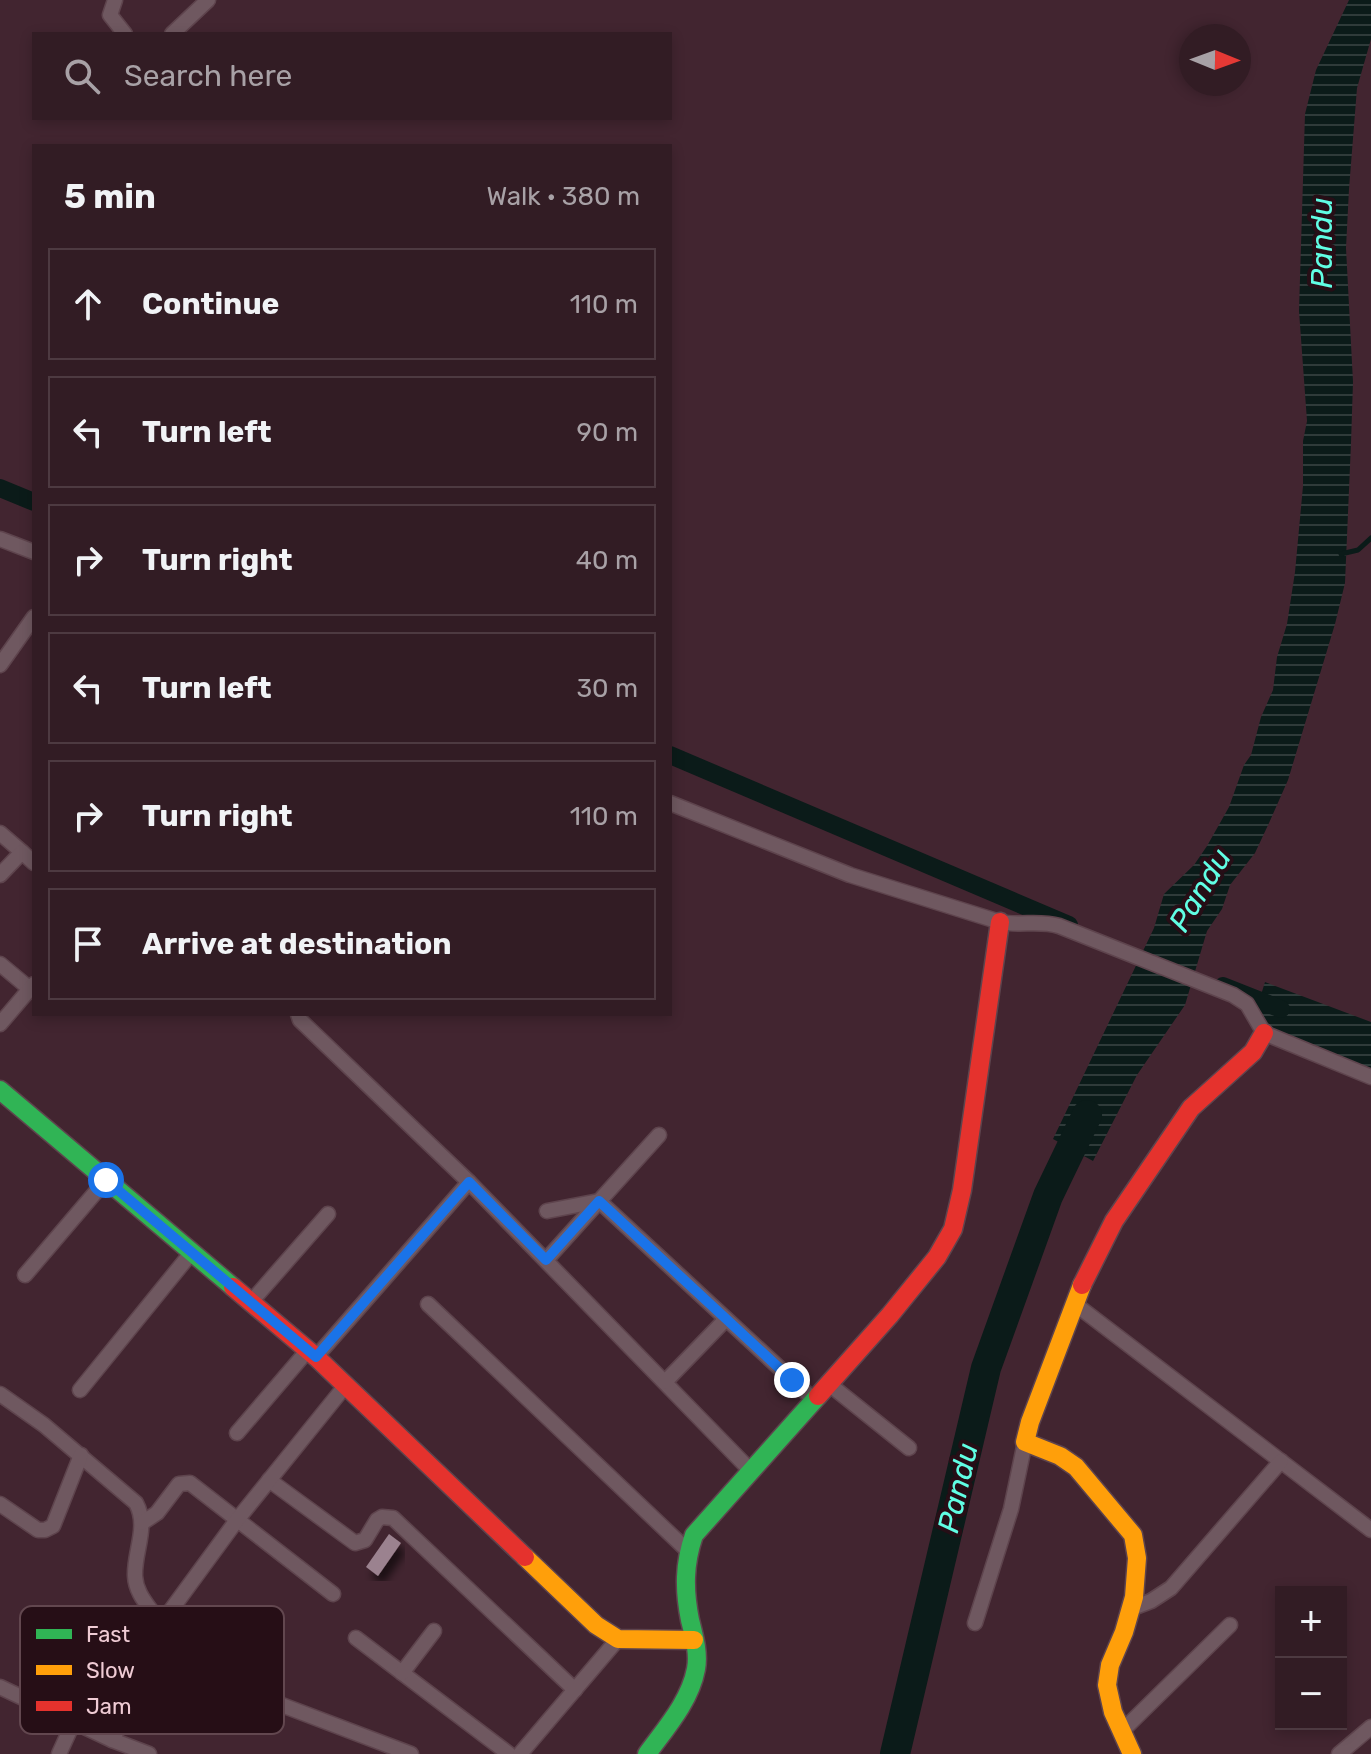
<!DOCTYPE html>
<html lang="en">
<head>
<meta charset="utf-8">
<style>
  body { margin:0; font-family:Rubik,sans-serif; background:#3a252c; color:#f1f3f6 }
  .controls { position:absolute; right:24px; bottom:24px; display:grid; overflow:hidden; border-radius:0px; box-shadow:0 4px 12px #0003 }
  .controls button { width:72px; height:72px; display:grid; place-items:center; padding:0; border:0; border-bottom:2px solid #4d3a41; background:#321c24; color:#f1f3f6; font:40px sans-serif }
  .compass { position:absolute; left:1179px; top:24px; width:72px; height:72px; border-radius:50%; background:#321c24; box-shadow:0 4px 12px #0003; rotate:91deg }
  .stop { position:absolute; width:24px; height:24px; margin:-18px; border:6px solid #1a73e8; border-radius:50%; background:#fff }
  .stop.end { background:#1a73e8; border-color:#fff; box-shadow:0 2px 8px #0008 }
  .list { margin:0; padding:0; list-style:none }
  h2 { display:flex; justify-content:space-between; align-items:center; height:104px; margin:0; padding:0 32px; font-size:34px }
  h2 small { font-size:26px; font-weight:400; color:#a8a1a6 }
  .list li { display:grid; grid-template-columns:52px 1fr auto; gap:24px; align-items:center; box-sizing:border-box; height:112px; margin:0 16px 16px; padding:0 16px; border:2px solid #4d3a41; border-radius:0px }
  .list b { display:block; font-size:30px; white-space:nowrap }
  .list em { font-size:26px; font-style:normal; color:#a8a1a6 }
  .icon { flex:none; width:44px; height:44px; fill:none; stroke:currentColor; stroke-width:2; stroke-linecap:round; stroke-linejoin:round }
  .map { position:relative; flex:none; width:1371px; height:1754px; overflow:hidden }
  .search { position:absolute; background:#321c24; box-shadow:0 4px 12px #0003; left:32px; top:32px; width:640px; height:88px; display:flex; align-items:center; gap:20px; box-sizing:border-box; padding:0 28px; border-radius:0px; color:#a8a1a6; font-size:30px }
  .panel { position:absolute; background:#321c24; box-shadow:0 4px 12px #0003; left:32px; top:144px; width:640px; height:872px; border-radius:0px }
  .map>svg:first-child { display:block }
  .water { fill:url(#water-rules) }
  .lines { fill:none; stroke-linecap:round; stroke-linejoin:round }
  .stream { stroke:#0b1b19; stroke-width:5 }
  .canal { stroke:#0b1b19; stroke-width:18 }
  .river { stroke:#0b1b19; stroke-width:30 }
  .building { fill:#9b828f; filter:url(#shadow) }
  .street-casing { stroke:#5e444d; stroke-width:17 }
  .fast-casing { stroke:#5e444d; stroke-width:21 }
  .slow-casing { stroke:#5e444d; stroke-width:21 }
  .jam-casing { stroke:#5e444d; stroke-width:21 }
  .street { stroke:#6f5860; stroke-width:14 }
  .fast { stroke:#30b455; stroke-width:18 }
  .slow { stroke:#ff9f0a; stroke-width:18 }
  .jam { stroke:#e5322d; stroke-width:18 }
  .route { stroke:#1a73e8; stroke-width:10 }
  .labels { text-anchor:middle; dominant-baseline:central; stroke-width:8; stroke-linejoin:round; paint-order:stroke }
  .water-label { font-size:30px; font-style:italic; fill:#60fee4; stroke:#260e16 }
  .key { fill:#260e16; stroke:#62474f; stroke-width:2 }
  .key-label { font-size:22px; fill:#efcbd4 }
</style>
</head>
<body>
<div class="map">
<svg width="1371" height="1754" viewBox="0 0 1371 1754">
  <defs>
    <pattern id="water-rules" width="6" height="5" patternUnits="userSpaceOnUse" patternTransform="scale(2)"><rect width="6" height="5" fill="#0b1b19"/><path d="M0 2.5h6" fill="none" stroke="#2f3b3a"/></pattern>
    <filter id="shadow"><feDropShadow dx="5" dy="9" stdDeviation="4" flood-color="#0009"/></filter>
  </defs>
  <rect width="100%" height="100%" fill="#422530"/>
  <!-- water -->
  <g class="water">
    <path d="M1349 0H1371V39L1357 88 1349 189 1346 248 1353 382 1351 443 1345 583 1335 624 1288 780 1269 823 1255 853 1230 885 1222 909 1207 931 1185 1005 1137 1075 1093 1161 1053 1139 1154 928 1164 894 1194 865 1207 846 1229 807 1244 765 1251 755 1261 717 1273 690 1277 657 1287 624 1295 572 1303 486V441L1307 421 1299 311 1305 114 1316 70Z"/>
    <path d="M1265 982 1371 1022V1071L1253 1020Z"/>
  </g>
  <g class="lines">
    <!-- stream -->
    <path class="stream" d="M1341 554 1358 550 1371 538"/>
    <!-- canal -->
    <g class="canal">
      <path d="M0 488 34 502"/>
      <path d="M670 755 1069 925"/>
      <path d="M1223 986 1281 1009"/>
    </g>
    <!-- river -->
    <path class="river" d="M895 1754 986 1368 1048 1196 1087 1115"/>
  </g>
  <!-- building -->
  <path class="building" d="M389 1534 401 1543 378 1576 366 1567Z"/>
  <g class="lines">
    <defs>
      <g id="street">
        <path d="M115 0 110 15 125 34"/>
        <path d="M172 34 208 0"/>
        <path d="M0 539 34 552"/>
        <path d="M0 665 34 617"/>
        <path d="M670 803 850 875 1000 922C1021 926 1039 920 1059 926L1233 995 1247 1004 1264 1033 1371 1077"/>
        <path d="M0 833 22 852"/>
        <path d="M0 875 22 852 34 863"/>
        <path d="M0 964 30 989"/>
        <path d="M298 1014 300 1020 469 1182 751 1471"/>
        <path d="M0 1024 34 984"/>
        <path d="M547 1211 599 1201 814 1400"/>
        <path d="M546 1260 659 1135"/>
        <path d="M25 1275 106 1180"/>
        <path d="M251 1302 328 1214"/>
        <path d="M428 1304 688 1551"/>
        <path d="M1075 1304 1371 1530"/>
        <path d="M316 1357 469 1182"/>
        <path d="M665 1382 726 1319"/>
        <path d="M829 1384 909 1448"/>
        <path d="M80 1390 192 1252"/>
        <path d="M0 1394 44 1425 136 1503C149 1527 134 1551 135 1576 136 1597 153 1609 161 1626 167 1642 122 1721 112 1740"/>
        <path d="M237 1433 308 1350"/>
        <path d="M269 1480 355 1543 365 1540 377 1520 382 1517 393 1518 575 1690"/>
        <path d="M0 1504 38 1530H45L53 1526 81 1455"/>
        <path d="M142 1523 157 1513 179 1484 190 1483 333 1594"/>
        <path d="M1130 1609 1151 1601 1171 1588 1281 1461"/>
        <path d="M975 1623 1011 1509 1025 1442"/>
        <path d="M160 1625 237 1520 346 1385"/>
        <path d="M356 1638 509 1754"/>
        <path d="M161 1641 207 1675 221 1682 411 1754"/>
        <path d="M402 1673 434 1631"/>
        <path d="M0 1687 112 1740 149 1754"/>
        <path d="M1122 1731 1230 1625"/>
        <path d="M59 1754 74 1721"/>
        <path d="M520 1754 618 1639"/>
        <path d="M1339 1754 1371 1727"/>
      </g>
      <g id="fast">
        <path d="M0 1090 233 1287"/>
        <path d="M647 1754C666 1728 690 1701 696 1669 699 1653 694 1636 690 1620 684 1590 684 1564 694 1535L818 1396"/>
      </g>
      <g id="slow">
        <path d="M1082 1285 1030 1422 1025 1442 1060 1456 1076 1467 1133 1535 1137 1558 1134 1597 1124 1632 1110 1665 1107 1685 1113 1712 1132 1754"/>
        <path d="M525 1557 596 1625 618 1639 694 1640"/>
      </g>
      <g id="jam">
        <path d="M1082 1285 1114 1221 1191 1108 1253 1052 1264 1033"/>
        <path d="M233 1287 316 1357 525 1557"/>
        <path d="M818 1396 890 1315 937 1257 953 1229 962 1190 1000 922"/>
      </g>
    </defs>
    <!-- street casing -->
    <use href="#street" class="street-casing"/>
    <!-- fast casing -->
    <use href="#fast" class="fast-casing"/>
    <!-- slow casing -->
    <use href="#slow" class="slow-casing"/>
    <!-- jam casing -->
    <use href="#jam" class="jam-casing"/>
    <!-- street -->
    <use href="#street" class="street"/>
    <!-- fast -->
    <use href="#fast" class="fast"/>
    <!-- slow -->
    <use href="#slow" class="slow"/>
    <!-- jam -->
    <use href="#jam" class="jam"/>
  </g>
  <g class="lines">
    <!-- route -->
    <path class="route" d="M106 1180 316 1357 469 1182 546 1260 599 1201 792 1380"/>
  </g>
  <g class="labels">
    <!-- water labels -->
    <g class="water-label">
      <text transform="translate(1322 243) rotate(-90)">Pandu</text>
      <text transform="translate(1200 890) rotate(-59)">Pandu</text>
      <text transform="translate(958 1488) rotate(-77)">Pandu</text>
    </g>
  </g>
  <!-- legend -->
  <rect x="20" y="1606" width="264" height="128" rx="12" class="key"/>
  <rect x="36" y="1629" width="36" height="10" fill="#30b455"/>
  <rect x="36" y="1665" width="36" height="10" fill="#ff9f0a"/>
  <rect x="36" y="1701" width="36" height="10" fill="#e5322d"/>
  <g class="key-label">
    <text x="86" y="1642">Fast</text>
    <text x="86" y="1678">Slow</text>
    <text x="86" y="1714">Jam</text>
  </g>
</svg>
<div class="controls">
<button>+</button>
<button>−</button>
</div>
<svg class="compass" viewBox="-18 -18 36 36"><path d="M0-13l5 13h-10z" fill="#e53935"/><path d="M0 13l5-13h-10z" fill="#a8a1a6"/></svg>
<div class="stop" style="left:106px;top:1180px"></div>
<div class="stop end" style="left:792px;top:1380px"></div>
<div class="search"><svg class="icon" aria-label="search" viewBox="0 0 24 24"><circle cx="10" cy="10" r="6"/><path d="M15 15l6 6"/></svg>Search here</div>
<section class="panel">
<h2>5 min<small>Walk · 380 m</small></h2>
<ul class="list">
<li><svg class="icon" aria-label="ahead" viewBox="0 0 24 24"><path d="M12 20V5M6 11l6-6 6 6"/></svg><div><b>Continue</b></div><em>110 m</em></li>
<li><svg class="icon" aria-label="left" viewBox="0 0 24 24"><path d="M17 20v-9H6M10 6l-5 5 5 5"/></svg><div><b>Turn left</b></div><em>90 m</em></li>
<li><svg class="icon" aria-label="right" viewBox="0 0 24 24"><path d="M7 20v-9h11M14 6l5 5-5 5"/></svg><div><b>Turn right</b></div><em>40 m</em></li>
<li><svg class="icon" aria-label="left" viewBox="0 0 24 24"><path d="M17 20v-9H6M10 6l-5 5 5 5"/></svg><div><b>Turn left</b></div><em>30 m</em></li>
<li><svg class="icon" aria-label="right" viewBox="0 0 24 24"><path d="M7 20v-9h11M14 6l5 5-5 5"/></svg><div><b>Turn right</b></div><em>110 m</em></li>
<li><svg class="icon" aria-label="arrive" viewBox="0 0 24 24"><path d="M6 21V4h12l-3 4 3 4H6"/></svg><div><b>Arrive at destination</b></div></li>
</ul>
</section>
</div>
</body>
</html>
